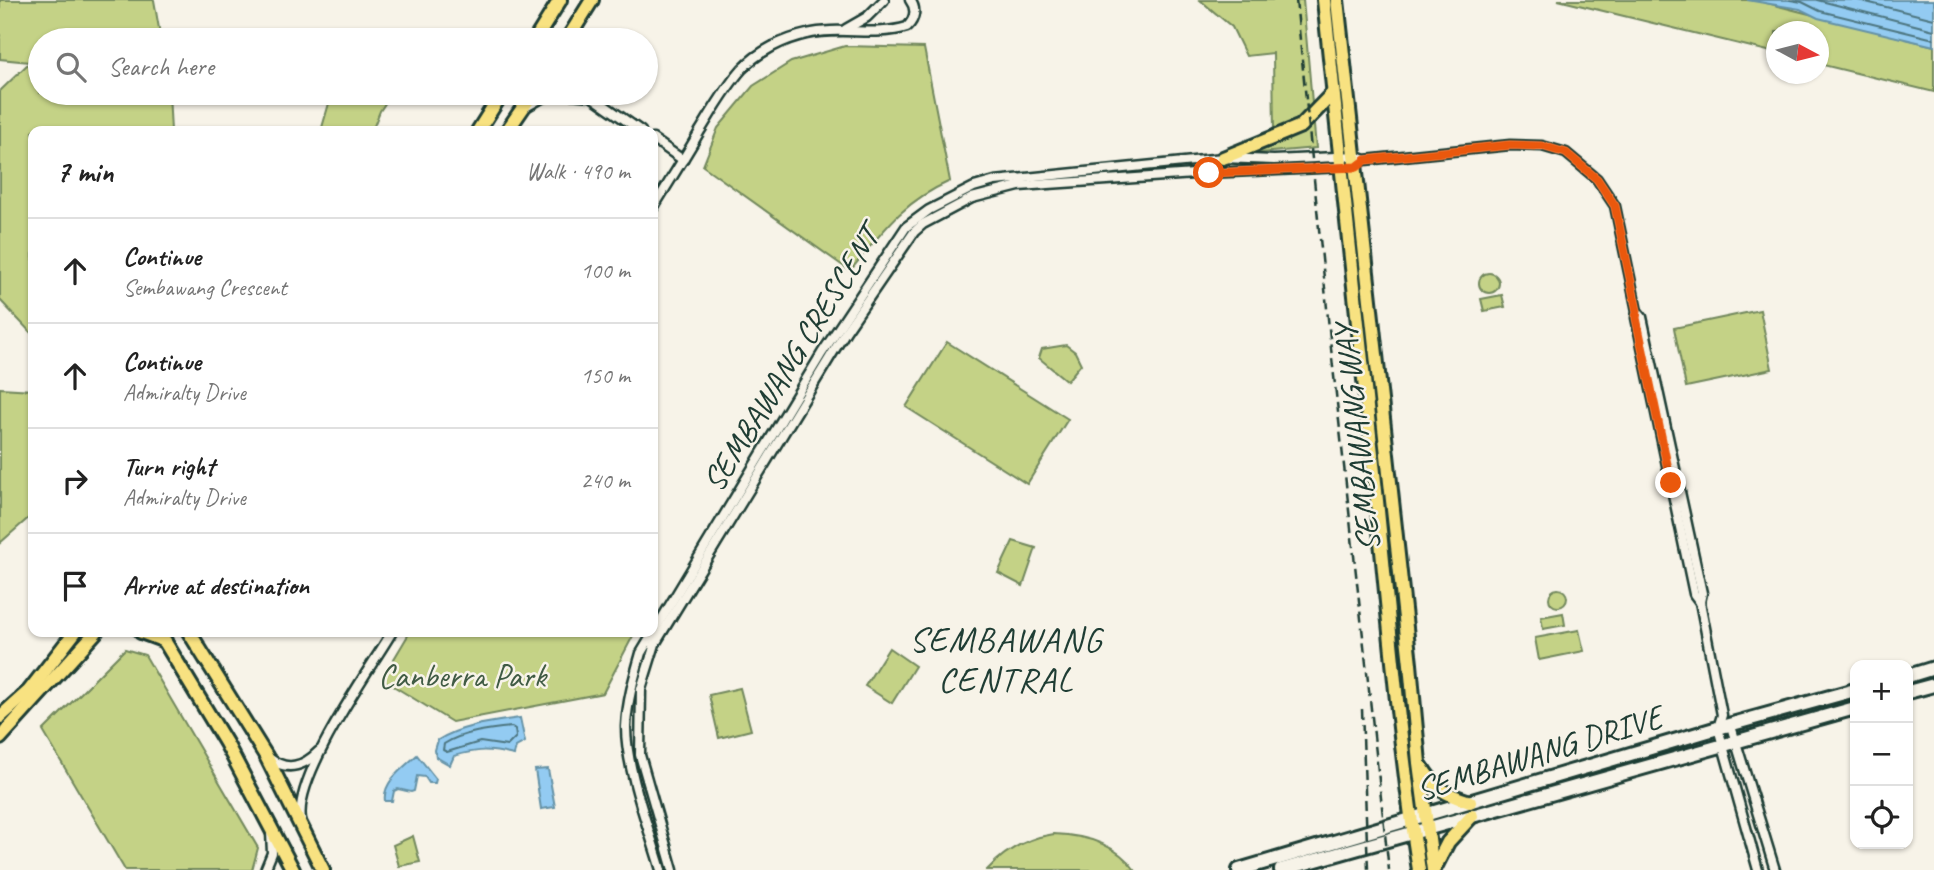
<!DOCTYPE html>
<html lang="en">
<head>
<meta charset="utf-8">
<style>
  body { margin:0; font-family:Caveat,sans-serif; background:#f2f2f2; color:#222 }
  .controls { position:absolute; right:21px; bottom:21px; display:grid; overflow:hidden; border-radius:14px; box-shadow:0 2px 5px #0004 }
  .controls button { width:63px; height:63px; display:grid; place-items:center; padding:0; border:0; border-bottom:2px solid #e0e0e0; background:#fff; color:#222; font:35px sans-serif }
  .compass { position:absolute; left:1766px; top:21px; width:63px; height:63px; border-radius:50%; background:#fff; box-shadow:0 2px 5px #0004; rotate:97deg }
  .stop { position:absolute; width:21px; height:21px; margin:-16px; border:5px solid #ea580c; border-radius:50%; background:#fff }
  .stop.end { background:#ea580c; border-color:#fff; box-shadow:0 2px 7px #0008 }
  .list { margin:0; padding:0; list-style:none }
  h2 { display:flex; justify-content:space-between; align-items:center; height:91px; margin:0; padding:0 28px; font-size:30px }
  h2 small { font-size:23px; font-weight:400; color:#767676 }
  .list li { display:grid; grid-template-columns:46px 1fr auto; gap:21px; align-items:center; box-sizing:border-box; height:105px; padding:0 28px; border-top:2px solid #e0e0e0 }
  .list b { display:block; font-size:26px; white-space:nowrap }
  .list p { margin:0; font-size:23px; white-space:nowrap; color:#767676 }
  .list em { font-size:23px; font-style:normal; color:#767676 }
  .icon { flex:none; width:38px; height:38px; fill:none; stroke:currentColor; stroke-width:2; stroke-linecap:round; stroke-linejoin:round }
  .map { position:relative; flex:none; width:1934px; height:870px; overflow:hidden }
  .search { position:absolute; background:#fff; box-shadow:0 2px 5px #0004; left:28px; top:28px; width:630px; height:77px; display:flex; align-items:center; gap:18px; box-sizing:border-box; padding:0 24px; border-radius:38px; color:#767676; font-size:26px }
  .panel { position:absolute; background:#fff; box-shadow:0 2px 5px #0004; left:28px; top:126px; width:630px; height:511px; border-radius:14px }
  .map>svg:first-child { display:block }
  .green { fill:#c4d286; stroke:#72885d; stroke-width:2 }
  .water { fill:#93cbf2; stroke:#6592a6; stroke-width:2 }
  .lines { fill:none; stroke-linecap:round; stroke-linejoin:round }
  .shore { stroke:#4d7680; stroke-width:2 }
  .minor-casing { stroke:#1f3d34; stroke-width:13 }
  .secondary-casing { stroke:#1f3d34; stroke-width:18 }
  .primary-casing { stroke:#1f3d34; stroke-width:18 }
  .minor { stroke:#f7f3e8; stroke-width:8 }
  .secondary { stroke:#f7f3e8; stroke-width:12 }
  .primary { stroke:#f8e281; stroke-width:12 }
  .rail { stroke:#1f3d34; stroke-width:2.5; stroke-dasharray:10 5; stroke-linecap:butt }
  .route { stroke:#ea580c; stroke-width:9 }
  .labels { text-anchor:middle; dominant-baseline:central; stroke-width:5; stroke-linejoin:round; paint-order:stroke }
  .street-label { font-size:33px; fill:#1f3d34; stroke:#f7f3e8 }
  .park-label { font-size:33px; fill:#405b44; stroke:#f7f3e8 }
  .neighbourhood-label { font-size:35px; letter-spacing:2px; fill:#1f3d34; stroke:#f7f3e8 }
</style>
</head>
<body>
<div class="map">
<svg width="1934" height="870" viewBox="0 0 1934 870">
  <rect width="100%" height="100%" fill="#f7f3e8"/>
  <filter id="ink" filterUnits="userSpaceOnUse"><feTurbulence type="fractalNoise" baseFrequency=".0143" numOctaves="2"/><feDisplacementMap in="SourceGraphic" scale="14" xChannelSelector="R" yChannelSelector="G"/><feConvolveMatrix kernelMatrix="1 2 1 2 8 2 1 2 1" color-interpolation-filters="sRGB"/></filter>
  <g filter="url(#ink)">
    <!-- green -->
    <g class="green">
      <path d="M0 0H154L161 40H40V93H169L171 131H33V335L0 300V91L30 62 0 59Z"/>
      <path d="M1200 0H1303L1316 148 1248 154 1274 133 1273 53 1246 56 1232 27Z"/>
      <path d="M1558 0H1755L1934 46V92L1819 64 1818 32H1776V53Z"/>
      <path d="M845 46 924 48 950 181C901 203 883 231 850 271L703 166 718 128 753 86 791 62Z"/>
      <path d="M332 93H392L380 111 372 131H321Z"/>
      <circle cx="1489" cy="283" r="10"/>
      <path d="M1502 295 1505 307 1484 311 1481 299Z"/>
      <path d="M1760 310 1772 369 1686 387 1674 328Z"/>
      <path d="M947 342 1068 419 1027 484 906 407Z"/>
      <path d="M1066 345 1075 352 1081 364 1067 381 1039 358 1042 349Z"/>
      <path d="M0 388 33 390V514L0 543Z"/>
      <path d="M1013 541 1036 548 1023 586 998 573Z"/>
      <circle cx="1558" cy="598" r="9"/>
      <path d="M1563 613 1565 625 1543 629 1541 617Z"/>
      <path d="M1579 630 1584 651 1539 660 1535 638Z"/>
      <path d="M410 632H635L603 693 452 722 382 679Z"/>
      <path d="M889 648 915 666 892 703 865 686Z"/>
      <path d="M125 649 145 655 258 848 252 870H125L43 731Z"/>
      <path d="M740 688 751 730 719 738 709 695Z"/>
      <path d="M1054 834C1085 835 1116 844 1135 870H987C1006 849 1027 838 1054 834Z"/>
      <path d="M413 836 420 862 399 866 393 845Z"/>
    </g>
    <!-- water -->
    <g class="water">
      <path d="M1747 0H1934V46L1818 18 1800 9Z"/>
      <path d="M520 718 525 742 516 747 514 755C487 749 479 749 454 756L450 765 436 757 435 750 438 740C462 725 493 722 520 718Z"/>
      <path d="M417 755 436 779 435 783H429L425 777 417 776 414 791 411 792 398 789 394 791 392 801H385C382 782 404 767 417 755Z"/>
      <path d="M548 769 555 807 541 809 535 770Z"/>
    </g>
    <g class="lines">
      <!-- shore -->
      <g class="shore">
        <path d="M1790 0 1802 2 1820 11 1934 39"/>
        <path d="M1817 0 1934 30"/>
        <path d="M1858 0 1934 19"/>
        <path d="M512 727 515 729 516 737 507 746 480 742 447 752 443 750 444 744C462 732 491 729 512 727Z"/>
      </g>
      <defs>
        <g id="minor">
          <path d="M846 29 867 17 884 0"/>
          <path d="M561 93 591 96 641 131"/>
          <path d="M524 108 542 98 560 93"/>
          <path d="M653 139 683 160"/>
          <path d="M653 208C669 182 685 157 700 131 713 110 726 87 742 69 759 51 784 39 807 34 840 26 875 37 907 27 915 19 917 9 910 0"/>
          <path d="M1637 311 1642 317 1702 593 1700 602 1722 715 1718 728 1758 870"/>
          <path d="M1730 723 1775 870"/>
          <path d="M269 758C287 772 303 767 319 751"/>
          <path d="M301 819C294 776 368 672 392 632"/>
          <path d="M265 870 272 853 271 832"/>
          <path d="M661 870C649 829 626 769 626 727 627 702 634 677 641 653L822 353 906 227 929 210 974 187 995 181 1223 158 1274 160 1356 156 1365 160 1510 145 1542 146 1566 153 1597 179 1615 206 1637 311 1636 318 1694 594 1700 602"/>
          <path d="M673 870 640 755 641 689 655 644 846 331 914 232 923 224 972 198 1019 186 1209 173 1344 167"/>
        </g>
        <g id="secondary">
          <path d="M1908 676 1934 668"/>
          <path d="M1908 692 1934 685"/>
          <path d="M1239 870 1718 728 1855 690"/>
          <path d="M1281 870 1855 708"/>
        </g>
        <g id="primary">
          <path d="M1324 0C1340 164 1359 327 1376 491 1389 617 1399 744 1419 870"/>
          <path d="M1337 0 1410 664 1419 763 1433 870"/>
          <path d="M535 40 560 0"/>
          <path d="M567 40 592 0"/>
          <path d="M478 131 502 93"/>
          <path d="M507 131 533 93"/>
          <path d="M1223 158 1301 126 1333 93"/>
          <path d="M141 632 165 641"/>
          <path d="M159 632 226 743 293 870"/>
          <path d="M189 632 266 756 323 870"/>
          <path d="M0 717 29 691 75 632"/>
          <path d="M0 738 96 632"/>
          <path d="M1421 766C1435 789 1445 794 1470 802"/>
          <path d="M1434 869 1448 842 1472 816"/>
        </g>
      </defs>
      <!-- minor casing -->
      <use href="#minor" class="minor-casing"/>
      <!-- secondary casing -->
      <use href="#secondary" class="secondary-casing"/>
      <!-- primary casing -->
      <use href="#primary" class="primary-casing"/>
      <!-- minor -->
      <use href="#minor" class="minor"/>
      <!-- secondary -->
      <use href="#secondary" class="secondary"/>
      <!-- primary -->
      <use href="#primary" class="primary"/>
      <!-- rail -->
      <g class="rail">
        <path d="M1296 0 1332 358 1389 870"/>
        <path d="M1362 709 1368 870"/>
      </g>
    </g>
  </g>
  <g class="lines" filter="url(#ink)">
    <!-- route -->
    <path class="route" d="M1209 173 1357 167 1366 160 1510 145 1542 146 1566 153 1597 179 1615 206 1637 311 1636 318 1671 483"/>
  </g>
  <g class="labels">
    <!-- street labels -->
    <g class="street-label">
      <text transform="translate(791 359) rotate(-58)">SEMBAWANG CRESCENT</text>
      <text transform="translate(1357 438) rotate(-96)">SEMBAWANG WAY</text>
      <text transform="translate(1539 753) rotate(-17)">SEMBAWANG DRIVE</text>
    </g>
    <!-- park labels -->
    <g class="park-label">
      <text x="462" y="676">Canberra Park</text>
    </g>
    <!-- neighbourhood labels -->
    <g class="neighbourhood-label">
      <text x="1006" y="639">SEMBAWANG<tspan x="1006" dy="40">CENTRAL</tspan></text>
    </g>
  </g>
</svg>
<div class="controls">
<button>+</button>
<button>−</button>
<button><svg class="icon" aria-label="locate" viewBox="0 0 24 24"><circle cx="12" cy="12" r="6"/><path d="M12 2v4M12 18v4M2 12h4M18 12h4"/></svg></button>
</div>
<svg class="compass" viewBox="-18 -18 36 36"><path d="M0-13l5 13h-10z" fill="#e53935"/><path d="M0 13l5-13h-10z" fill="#767676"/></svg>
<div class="stop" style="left:1209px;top:173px"></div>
<div class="stop end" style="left:1671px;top:483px"></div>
<div class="search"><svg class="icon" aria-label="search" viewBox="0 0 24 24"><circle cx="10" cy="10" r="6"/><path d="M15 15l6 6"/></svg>Search here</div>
<section class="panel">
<h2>7 min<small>Walk · 490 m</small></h2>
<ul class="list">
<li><svg class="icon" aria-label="ahead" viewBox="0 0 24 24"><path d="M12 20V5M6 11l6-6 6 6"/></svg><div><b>Continue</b><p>Sembawang Crescent</p></div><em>100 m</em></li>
<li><svg class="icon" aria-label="ahead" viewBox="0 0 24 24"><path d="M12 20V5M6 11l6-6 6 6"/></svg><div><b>Continue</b><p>Admiralty Drive</p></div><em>150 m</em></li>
<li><svg class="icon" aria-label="right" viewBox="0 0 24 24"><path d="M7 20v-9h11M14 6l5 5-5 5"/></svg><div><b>Turn right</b><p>Admiralty Drive</p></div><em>240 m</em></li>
<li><svg class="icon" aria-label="arrive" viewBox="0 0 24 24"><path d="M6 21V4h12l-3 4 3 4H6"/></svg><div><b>Arrive at destination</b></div></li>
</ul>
</section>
</div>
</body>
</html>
